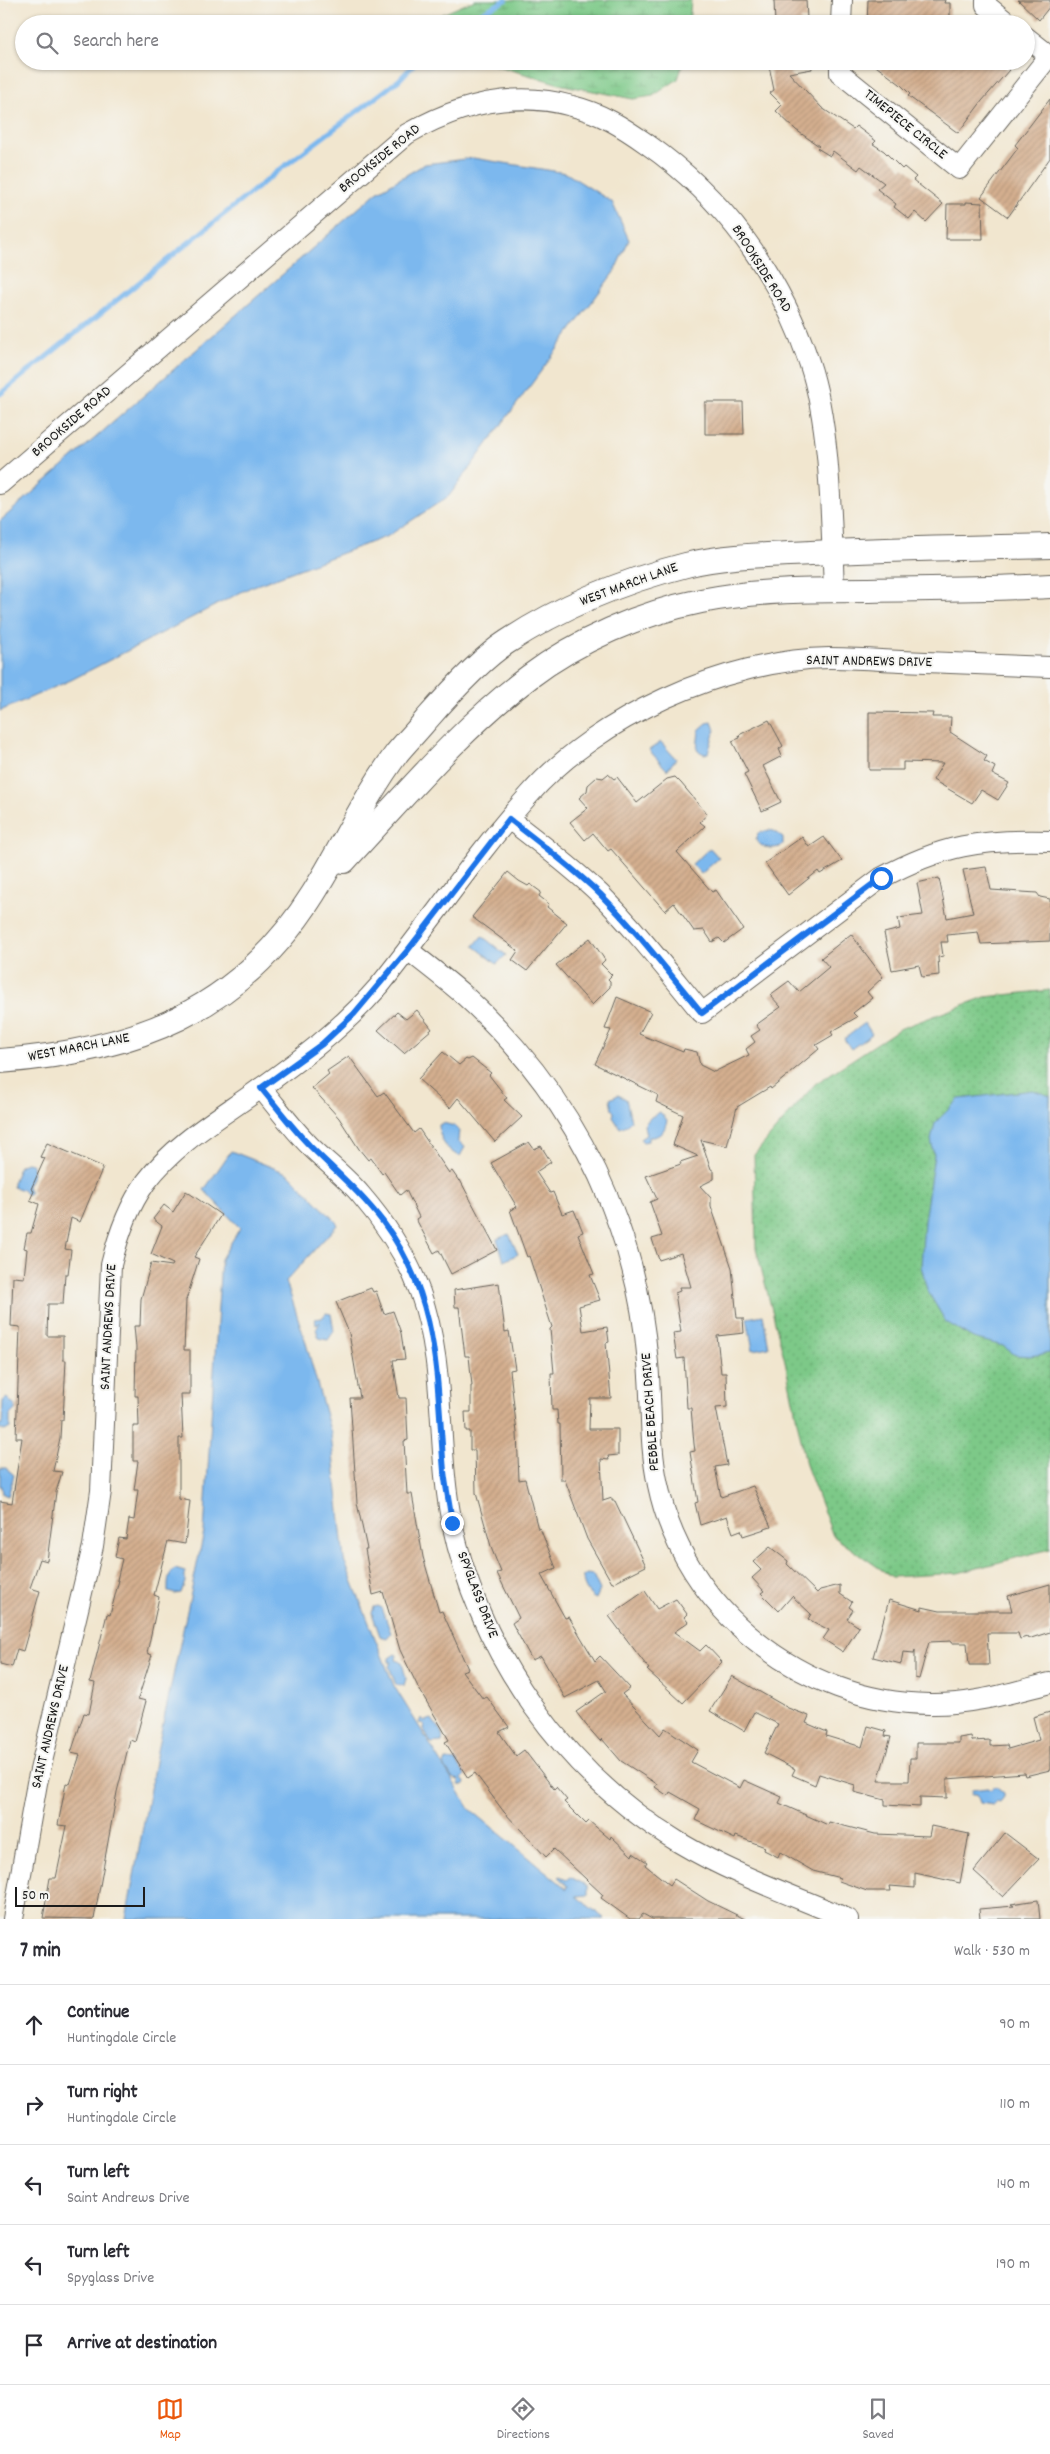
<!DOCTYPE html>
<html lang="en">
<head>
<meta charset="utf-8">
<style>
  body { margin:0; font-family:Dekko,sans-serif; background:#f2f2f3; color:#2b2b33 }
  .scale { position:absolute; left:15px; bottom:12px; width:130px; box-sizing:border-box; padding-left:5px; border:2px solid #1c1c1c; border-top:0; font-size:14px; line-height:18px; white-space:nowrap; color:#1c1c1c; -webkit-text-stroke:4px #f6f6f2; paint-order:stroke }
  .stop { position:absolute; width:15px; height:15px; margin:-11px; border:4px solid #1a73e8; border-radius:50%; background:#fff }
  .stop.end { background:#1a73e8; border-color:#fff; box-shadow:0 1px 5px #0008 }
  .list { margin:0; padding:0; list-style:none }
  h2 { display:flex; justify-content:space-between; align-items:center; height:65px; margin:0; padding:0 20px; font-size:21px }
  h2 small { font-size:16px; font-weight:400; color:#7c7c81 }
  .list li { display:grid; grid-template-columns:32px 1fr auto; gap:15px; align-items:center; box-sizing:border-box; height:80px; padding:0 20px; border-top:1px solid #e1e1e2 }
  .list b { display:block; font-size:19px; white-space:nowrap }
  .list p { margin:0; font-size:16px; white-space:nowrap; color:#7c7c81 }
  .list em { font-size:16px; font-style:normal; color:#7c7c81 }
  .icon { flex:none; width:28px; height:28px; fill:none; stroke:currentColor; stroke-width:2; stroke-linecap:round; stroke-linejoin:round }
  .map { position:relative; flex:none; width:1050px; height:1919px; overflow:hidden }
  .search { position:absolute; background:#fff; box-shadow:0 1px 4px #0004; left:15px; right:15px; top:15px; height:55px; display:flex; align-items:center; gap:12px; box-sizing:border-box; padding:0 18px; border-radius:28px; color:#7c7c81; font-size:19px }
  .sheet { height:465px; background:#fff }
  nav { display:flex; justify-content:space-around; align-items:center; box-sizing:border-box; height:70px; border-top:1px solid #e1e1e2; background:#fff; font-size:14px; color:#7c7c81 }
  nav a { display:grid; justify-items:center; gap:2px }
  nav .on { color:#ea580c }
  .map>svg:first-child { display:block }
  .grass { fill:url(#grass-dots); stroke:#4c7252 }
  .wetland { fill:url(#wetland-marsh); stroke:#4c7252 }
  .water { fill:#7bb8ee; stroke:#4c6a85 }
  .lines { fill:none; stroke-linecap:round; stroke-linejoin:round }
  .stream { stroke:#7bb8ee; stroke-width:5 }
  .building { fill:url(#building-hatch) }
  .minor-casing { stroke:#67635b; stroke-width:22 }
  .tertiary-casing { stroke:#67635b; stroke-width:26 }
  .minor { stroke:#fff; stroke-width:20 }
  .tertiary { stroke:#fff; stroke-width:24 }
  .route { stroke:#1a73e8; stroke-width:6 }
  .labels { text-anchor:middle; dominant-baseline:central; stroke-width:4; stroke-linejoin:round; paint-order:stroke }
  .street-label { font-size:15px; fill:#1c1c1c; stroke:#f6f6f2 }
</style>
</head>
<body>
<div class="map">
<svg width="1050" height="1919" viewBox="0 0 1050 1919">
  <defs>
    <pattern id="grass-dots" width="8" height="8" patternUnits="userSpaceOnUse" patternTransform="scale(1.25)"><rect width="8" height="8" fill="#7dc988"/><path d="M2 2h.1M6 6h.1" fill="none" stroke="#6bac75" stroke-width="1.8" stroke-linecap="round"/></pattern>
    <pattern id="wetland-marsh" width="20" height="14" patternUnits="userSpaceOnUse" patternTransform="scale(1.25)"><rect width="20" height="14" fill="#7dc988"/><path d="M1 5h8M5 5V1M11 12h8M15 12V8" fill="none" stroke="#6bac75"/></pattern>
    <pattern id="building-hatch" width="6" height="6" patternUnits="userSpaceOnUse" patternTransform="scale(1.25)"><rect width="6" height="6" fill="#d4af8f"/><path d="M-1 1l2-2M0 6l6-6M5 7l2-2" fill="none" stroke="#b5967b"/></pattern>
  </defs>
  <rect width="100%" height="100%" fill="#f6f6f2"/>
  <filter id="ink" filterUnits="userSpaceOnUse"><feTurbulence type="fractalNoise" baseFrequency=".02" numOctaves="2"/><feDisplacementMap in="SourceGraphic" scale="10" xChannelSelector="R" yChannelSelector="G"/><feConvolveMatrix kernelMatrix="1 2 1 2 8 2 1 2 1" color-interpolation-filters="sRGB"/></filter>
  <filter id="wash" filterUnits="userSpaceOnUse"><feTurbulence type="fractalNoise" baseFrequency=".0096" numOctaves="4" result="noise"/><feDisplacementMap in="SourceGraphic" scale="20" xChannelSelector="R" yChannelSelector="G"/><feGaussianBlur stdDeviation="1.12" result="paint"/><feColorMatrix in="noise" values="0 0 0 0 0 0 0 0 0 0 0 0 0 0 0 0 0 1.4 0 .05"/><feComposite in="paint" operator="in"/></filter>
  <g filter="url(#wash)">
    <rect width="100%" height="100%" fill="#f1e6cf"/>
    <!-- grass -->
    <path class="grass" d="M1050 990V1549L958 1573 892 1577 833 1536 806 1465 785 1361 756 1248 754 1155 815 1084 899 1029 985 997Z"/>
    <!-- wetland -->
    <g class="wetland">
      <path d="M475 0H691L689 24H436L431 19Z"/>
      <path d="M489 61H684L678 79 653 96 633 99 563 85 494 65Z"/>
    </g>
    <!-- water -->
    <g class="water">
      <path d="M473 158 566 173 612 202 629 240 614 272 449 496 388 536 251 587 71 680 0 711V521L377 192 425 164Z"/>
      <path d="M712 722 715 730 708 753 704 754 697 750 699 730 707 723Z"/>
      <path d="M661 742 676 759 667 770 649 750Z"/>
      <path d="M769 830 774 831 783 837V844L780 847C770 849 761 849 756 839L758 833Z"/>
      <path d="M710 848 719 858 701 874 692 864Z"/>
      <path d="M482 936 506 955 497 964 474 946Z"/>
      <path d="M865 1023 872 1034 851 1049 844 1039Z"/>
      <path d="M1033 1090 1050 1096V1353L1030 1356 1015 1355 1003 1346 973 1338 946 1322 927 1290 921 1266 924 1221 934 1155 931 1140 935 1123 959 1099Z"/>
      <path d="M618 1095 626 1099 631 1121 627 1125 620 1128 613 1117 614 1112 612 1110 610 1099Z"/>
      <path d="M660 1112 667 1120C665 1131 660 1138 648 1137V1141L643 1142 640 1139 646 1135 644 1125 651 1117Z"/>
      <path d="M443 1123 455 1126 459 1130 458 1141 465 1147 460 1156C447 1152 439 1139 439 1125Z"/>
      <path d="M231 1151 289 1174 338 1224 286 1281 306 1343 331 1434 344 1560 394 1686 470 1809 567 1889 568 1886 558 1877 560 1876 566 1880 570 1877 588 1886V1895L576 1896 605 1919H126L157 1751 204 1532 221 1259 240 1228 204 1190Z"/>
      <path d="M27 1163 32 1164 33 1174 27 1186 30 1193 27 1195 23 1190 13 1187V1183L20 1165Z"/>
      <path d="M509 1234 518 1254 504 1261 497 1239Z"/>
      <path d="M326 1313 331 1314 334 1331 328 1340 319 1338 316 1329 320 1322 316 1324 315 1319 322 1318Z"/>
      <path d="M763 1315 769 1347 753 1350 747 1318Z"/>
      <path d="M7 1398 15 1406V1410L10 1415V1428L5 1431 0 1429V1424H2L3 1401Z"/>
      <path d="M0 1468H6L14 1475 8 1496 3 1494 2 1486H0Z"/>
      <path d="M175 1569 185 1572V1582L181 1593 175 1594 168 1592C168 1583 167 1575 175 1569Z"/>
      <path d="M587 1574 593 1575 600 1590 596 1599C588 1596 582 1584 583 1576Z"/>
      <path d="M378 1606 382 1608 391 1633 387 1638 380 1636 372 1613 374 1607Z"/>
      <path d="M395 1654 397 1655 396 1660 402 1662 406 1679 404 1685H396L389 1666 392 1662H389V1658Z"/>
      <path d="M421 1718 425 1721 432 1719C436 1726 445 1732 442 1742L431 1743 423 1729 424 1724 419 1723Z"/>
      <path d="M446 1760 456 1761 465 1775 462 1779 466 1784 464 1786 459 1785V1780L452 1778 444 1765Z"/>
      <path d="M993 1787H997L1004 1793V1797L1000 1802 996 1801 993 1805 980 1803 977 1794H971L972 1790 987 1788 991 1790Z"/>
    </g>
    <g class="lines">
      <!-- stream -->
      <g class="stream">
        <path d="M460 24 506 0"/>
        <path d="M0 394 278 171 399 80 417 61"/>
      </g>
    </g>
    <g id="blocks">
      <!-- building -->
      <g class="building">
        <path d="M774 0H806L807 19H801V24H775Z"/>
        <path d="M868 0H945L944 3H950V21L897 18V24H867Z"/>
        <path d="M1018 0H1050V6L1039 20Z"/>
        <path d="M768 61H811L812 69 789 73 822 108 853 129 856 126 876 141 873 144 884 151 902 169 904 167 916 177 913 180 943 204 926 222 915 212 909 219 894 207 896 204 877 189 884 183 861 166 858 170 833 151 830 156 817 148 819 146 796 130 776 111 782 105 770 93 774 90Z"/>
        <path d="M869 61H997L1009 70 982 101 958 133 908 96 910 94 900 84Z"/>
        <path d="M1050 99V158L1008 217 981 197 1018 148 1015 145Z"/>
        <path d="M966 202 982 203 983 239H946L947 204H966Z"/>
        <path d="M705 402H743L744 434H705Z"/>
        <path d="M869 712 933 713 932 717H951L950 732 987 756 984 761 995 767 992 774 1009 783 998 800 981 790 972 803 933 780 943 763 903 762V770H869Z"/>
        <path d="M769 720 783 746 779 749 782 756 763 766 781 802 762 811 744 774 748 772 732 741 740 738 739 735Z"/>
        <path d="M608 774 614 779 617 777 637 803 667 779 675 777 681 783 707 814 700 822 705 826 677 852 712 892 716 890 743 929 724 943 719 938 712 942 704 930 694 931 674 903 665 911 611 849 608 851 593 833 585 840 570 822 588 808 579 798 587 791 588 785 597 777 603 778Z"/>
        <path d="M802 837 809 847 824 837 842 861 820 874 818 871 788 895 765 863Z"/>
        <path d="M986 867 991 890 1037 893 1040 897 1050 899V941L981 944 978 932 947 935 948 942H941L943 956 938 957 939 975 922 977 919 965 892 970 884 933 900 929 898 918 923 915 917 883 939 878 947 918 973 913 963 870Z"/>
        <path d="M508 872 519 881 528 886 530 884 541 892 539 896 549 904 547 907 567 923 527 971 512 960 518 951 472 917Z"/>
        <path d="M851 934 883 977 867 992 872 998 853 1013 857 1017 831 1032 833 1035 816 1045 819 1049 771 1089 770 1087 737 1107 727 1146 701 1140 711 1169 714 1171V1179L700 1186 711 1198V1206L732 1268 737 1318H743L744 1333 717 1336 721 1373H726L727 1407 716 1408 727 1465 715 1467 721 1497 753 1486 771 1527 743 1536 741 1530 733 1533 727 1516 700 1525 695 1503 698 1502 690 1452 695 1451 694 1444 691 1408H687L684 1358 677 1359 673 1333 681 1332 675 1293 680 1291 679 1287H691L681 1253 659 1260 652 1239 662 1236 650 1202 657 1199 646 1176 681 1164 680 1162 698 1156 673 1145 683 1115 656 1102 658 1095 595 1064 611 1030 605 1029 617 997 651 1012 639 1034 683 1052 684 1049 697 1052 700 1065 714 1072 749 1055 746 1049 755 1042 751 1036 760 1030 756 1025 781 1007 770 995 789 981 799 992 829 967 821 958Z"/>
        <path d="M590 938 605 960 601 964 612 975 608 979 610 981V987L592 1005 556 965Z"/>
        <path d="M417 1010 432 1029 404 1053 378 1030 397 1012 406 1019Z"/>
        <path d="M443 1052 459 1065 466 1059 468 1060 472 1058 491 1073 489 1075 507 1098 504 1100 522 1117 495 1142 458 1098 450 1108 418 1079Z"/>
        <path d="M349 1056 378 1096 384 1092 414 1133 419 1129 449 1173 452 1171 459 1181 460 1180 497 1250 451 1274 439 1250 434 1253 416 1219 419 1217 406 1190 400 1195 384 1172 382 1174 371 1158 368 1160 359 1149 339 1118 312 1088 329 1074 327 1071Z"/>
        <path d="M529 1142 534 1149 541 1146 551 1162 536 1172 550 1193 553 1192 562 1214 574 1210 583 1232 578 1234 594 1274 590 1275 600 1300 579 1306 583 1331 607 1327 609 1342 606 1343 611 1398H590L589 1429H618V1455L608 1456 609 1460 601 1459 603 1501 612 1498V1501H615L646 1566 612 1583 587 1539 565 1480H561L560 1424H558L557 1410H552L551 1373H554L550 1329 552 1327 529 1256 527 1257 510 1210 517 1207 491 1163Z"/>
        <path d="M47 1143 103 1167 80 1222 71 1218 65 1249 71 1250 68 1274H65L63 1304H48L47 1336H63V1360H66L63 1420H61L60 1438 53 1471 62 1472 56 1492 47 1561 40 1559 30 1588 40 1591 23 1651 17 1649 12 1667 0 1664V1501L12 1503 22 1438H16L20 1327 11 1326 13 1277 24 1278 27 1249 24 1248 27 1233H31L39 1204 30 1200 34 1191 31 1189 45 1158 40 1157Z"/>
        <path d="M186 1191 221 1215 194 1257 199 1259 186 1300 184 1350H190V1394H181L183 1438H179V1499L190 1501 185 1544 168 1541 154 1595 159 1597 147 1653 152 1655 138 1699 146 1701 135 1742 130 1740 117 1792 94 1919 43 1918 50 1878H56L67 1826 58 1825 66 1783 70 1784 80 1755 71 1753 84 1713 89 1714 95 1683 90 1682 107 1614 110 1615 119 1580H117L122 1559 115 1557 119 1538 126 1539 129 1519 134 1520 138 1490H134L138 1461H133V1426H139L138 1396H135L136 1347 134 1326H140L141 1299 151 1263 172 1266 173 1264 151 1254 162 1226 153 1219 164 1205 173 1212Z"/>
        <path d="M499 1283 505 1332 509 1331 515 1369 510 1370 517 1433 519 1480 525 1479 538 1529 540 1528 556 1568 541 1575 565 1618 569 1617 595 1661 600 1656 630 1688 622 1694 660 1735 665 1728 698 1750 691 1762 740 1788 744 1780 782 1797 779 1803 828 1825 829 1822 875 1834 929 1836 931 1826 969 1834 960 1883 915 1873V1888L890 1886 891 1891H867L839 1881 840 1878 813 1871 780 1852 778 1857 764 1850 765 1847 736 1836 735 1839 695 1820 700 1809 670 1792 668 1796 655 1787 657 1784 621 1761 602 1739 600 1741 586 1725 576 1712 606 1691 599 1680 565 1698 541 1656 532 1660 512 1623 519 1618 497 1573 501 1572 492 1550 476 1493 475 1450H470V1431H466L465 1412H471V1386H472L469 1356H465L459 1307H455L454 1290Z"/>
        <path d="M371 1288 373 1292 376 1291 384 1314 393 1311 401 1333 405 1359 393 1360 399 1398H406L408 1440 404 1441 407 1494H412L423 1557 439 1612 442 1611 468 1669 462 1671 483 1699 487 1697 509 1727 499 1732 516 1756 524 1750 554 1789 556 1787 567 1800 564 1802 586 1824 589 1821 610 1839 611 1836 632 1856 633 1853 647 1862 645 1865 670 1885 674 1879 708 1901 745 1919H652L643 1914 639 1919H630L601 1898 603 1895 554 1849 546 1857 504 1812 475 1773 468 1778 445 1742 449 1740 418 1687 400 1650 383 1592 373 1595 365 1549H367L357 1503 350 1398H360L349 1333 336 1302Z"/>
        <path d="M770 1547 788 1561 787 1564 817 1593 820 1590 840 1585V1594L852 1602 849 1607 853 1610 847 1619 859 1627 843 1652 823 1639 829 1630 808 1619 811 1614 792 1596 779 1611 761 1593 764 1591 752 1578 761 1570 753 1562Z"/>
        <path d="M1050 1584V1632L1028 1639 1027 1637 1020 1639 1018 1633H987L989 1665H969L967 1643H952V1641L929 1642 919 1679 915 1678V1650L914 1653 903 1652 901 1664 873 1657 889 1600 922 1610V1607L940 1611H1012L1008 1596Z"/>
        <path d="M645 1591 657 1609 676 1599 687 1614 684 1617 688 1622 674 1632 700 1651 706 1645 722 1662 683 1703 647 1670 649 1669 609 1616Z"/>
        <path d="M732 1676 788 1708 809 1716 806 1723 827 1732 826 1736 862 1747 868 1726 886 1731 885 1736 891 1737 878 1781H909L910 1758H916V1743H959V1738L971 1736 972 1741 990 1740V1746L1007 1745 1008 1749 1039 1740 1033 1717 1050 1712V1770L1025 1776 1024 1773 947 1779V1798L920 1797V1807L885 1805V1800L854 1792 855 1785 819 1774 815 1785 792 1775 795 1769 764 1753 778 1724 754 1712 744 1731 710 1711Z"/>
        <path d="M1005 1833 1039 1859 1003 1897 974 1871Z"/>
        <path d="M1038 1900 1040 1919H980L979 1909 1014 1906 1011 1904Z"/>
      </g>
    </g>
  </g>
  <g filter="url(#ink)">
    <use href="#blocks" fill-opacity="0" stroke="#67635b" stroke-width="1"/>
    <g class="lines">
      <defs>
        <g id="minor">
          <path d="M986 0V5L1009 24"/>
          <path d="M841 24 842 0"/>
          <path d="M1026 37 1050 56"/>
          <path d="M840 61V73L959 169 1050 55"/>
          <path d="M0 484 407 134C457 105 514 90 572 106 601 113 623 127 647 144 723 197 779 273 809 362 831 427 831 520 834 590"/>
          <path d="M509 819C540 843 572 867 600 894 637 931 669 973 702 1013L881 878C942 845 981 839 1050 841"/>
          <path d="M408 950C427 965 447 980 465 996 534 1059 588 1137 619 1226 635 1270 644 1316 648 1363 652 1404 649 1445 658 1485 684 1610 803 1703 929 1704 971 1705 1010 1693 1050 1683"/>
          <path d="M261 1088C277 1107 292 1128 310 1146 327 1163 346 1177 361 1195 386 1224 407 1257 420 1292 447 1367 436 1447 452 1523 480 1655 565 1774 680 1843 732 1874 792 1895 848 1919"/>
          <path d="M13 1919 37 1783 93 1546 101 1491 111 1265C118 1236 128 1207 146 1182 174 1145 214 1121 251 1095 300 1060 340 1031 380 985 430 923 476 854 529 795 597 717 725 660 829 658 853 658 877 660 901 661 951 663 1000 665 1050 667"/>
        </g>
        <g id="tertiary">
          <path d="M344 861C403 798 460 729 529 677 578 640 641 613 701 601 756 590 813 590 869 590 929 589 990 589 1050 586"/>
          <path d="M0 1061C134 1051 239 1012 313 894 342 848 365 796 397 753 406 742 417 731 426 720 447 696 482 658 507 642 562 606 623 581 686 565 725 555 771 555 811 553 891 549 970 548 1050 546"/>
        </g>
      </defs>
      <!-- minor casing -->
      <use href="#minor" class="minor-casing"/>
      <!-- tertiary casing -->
      <use href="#tertiary" class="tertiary-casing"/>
      <!-- minor -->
      <use href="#minor" class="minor"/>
      <!-- tertiary -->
      <use href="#tertiary" class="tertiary"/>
    </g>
  </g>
  <g class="lines" filter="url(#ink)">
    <!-- route -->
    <path class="route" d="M452 1523C450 1506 446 1489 444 1471 436 1380 441 1300 383 1222 361 1193 335 1171 310 1146 292 1128 277 1107 261 1088L322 1044 354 1014 408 950 509 819C540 843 572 867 600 894 637 931 669 973 702 1013L881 878"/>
  </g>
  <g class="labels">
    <!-- street labels -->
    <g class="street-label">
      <text transform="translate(905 125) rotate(39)">TIMEPIECE CIRCLE</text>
      <text transform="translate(380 159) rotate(-39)">BROOKSIDE ROAD</text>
      <text transform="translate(761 269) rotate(58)">BROOKSIDE ROAD</text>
      <text transform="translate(72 422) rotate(-41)">BROOKSIDE ROAD</text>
      <text transform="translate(629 585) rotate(-20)">WEST MARCH LANE</text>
      <text transform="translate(869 662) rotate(1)">SAINT ANDREWS DRIVE</text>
      <text transform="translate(79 1048) rotate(-11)">WEST MARCH LANE</text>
      <text transform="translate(109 1327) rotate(-87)">SAINT ANDREWS DRIVE</text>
      <text transform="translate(651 1412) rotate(-94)">PEBBLE BEACH DRIVE</text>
      <text transform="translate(477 1595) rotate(69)">SPYGLASS DRIVE</text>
      <text transform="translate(51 1727) rotate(-77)">SAINT ANDREWS DRIVE</text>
    </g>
  </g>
</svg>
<div class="scale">50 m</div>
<div class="stop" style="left:881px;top:878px"></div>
<div class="stop end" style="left:452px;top:1523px"></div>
<div class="search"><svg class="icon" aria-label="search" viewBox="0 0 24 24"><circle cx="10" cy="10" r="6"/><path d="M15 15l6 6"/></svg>Search here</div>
</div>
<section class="sheet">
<h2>7 min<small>Walk · 530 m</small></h2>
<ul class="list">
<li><svg class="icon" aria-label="ahead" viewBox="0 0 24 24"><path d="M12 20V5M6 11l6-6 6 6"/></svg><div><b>Continue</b><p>Huntingdale Circle</p></div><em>90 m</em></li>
<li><svg class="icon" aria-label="right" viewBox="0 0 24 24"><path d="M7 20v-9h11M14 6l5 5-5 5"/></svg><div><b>Turn right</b><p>Huntingdale Circle</p></div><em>110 m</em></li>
<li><svg class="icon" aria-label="left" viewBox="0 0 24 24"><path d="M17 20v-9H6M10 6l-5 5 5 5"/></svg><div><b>Turn left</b><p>Saint Andrews Drive</p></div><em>140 m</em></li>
<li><svg class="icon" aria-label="left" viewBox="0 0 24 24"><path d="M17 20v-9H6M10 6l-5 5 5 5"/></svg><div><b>Turn left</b><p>Spyglass Drive</p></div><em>190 m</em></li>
<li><svg class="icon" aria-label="arrive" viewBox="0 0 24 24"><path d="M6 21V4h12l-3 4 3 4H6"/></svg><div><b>Arrive at destination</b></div></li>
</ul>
</section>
<nav>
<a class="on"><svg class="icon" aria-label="map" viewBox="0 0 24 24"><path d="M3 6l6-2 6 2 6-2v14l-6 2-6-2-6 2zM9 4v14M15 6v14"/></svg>Map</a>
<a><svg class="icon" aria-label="directions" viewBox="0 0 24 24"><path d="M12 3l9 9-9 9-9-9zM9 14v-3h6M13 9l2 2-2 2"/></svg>Directions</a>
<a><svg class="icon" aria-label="saved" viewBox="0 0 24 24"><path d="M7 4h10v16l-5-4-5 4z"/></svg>Saved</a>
</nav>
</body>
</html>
